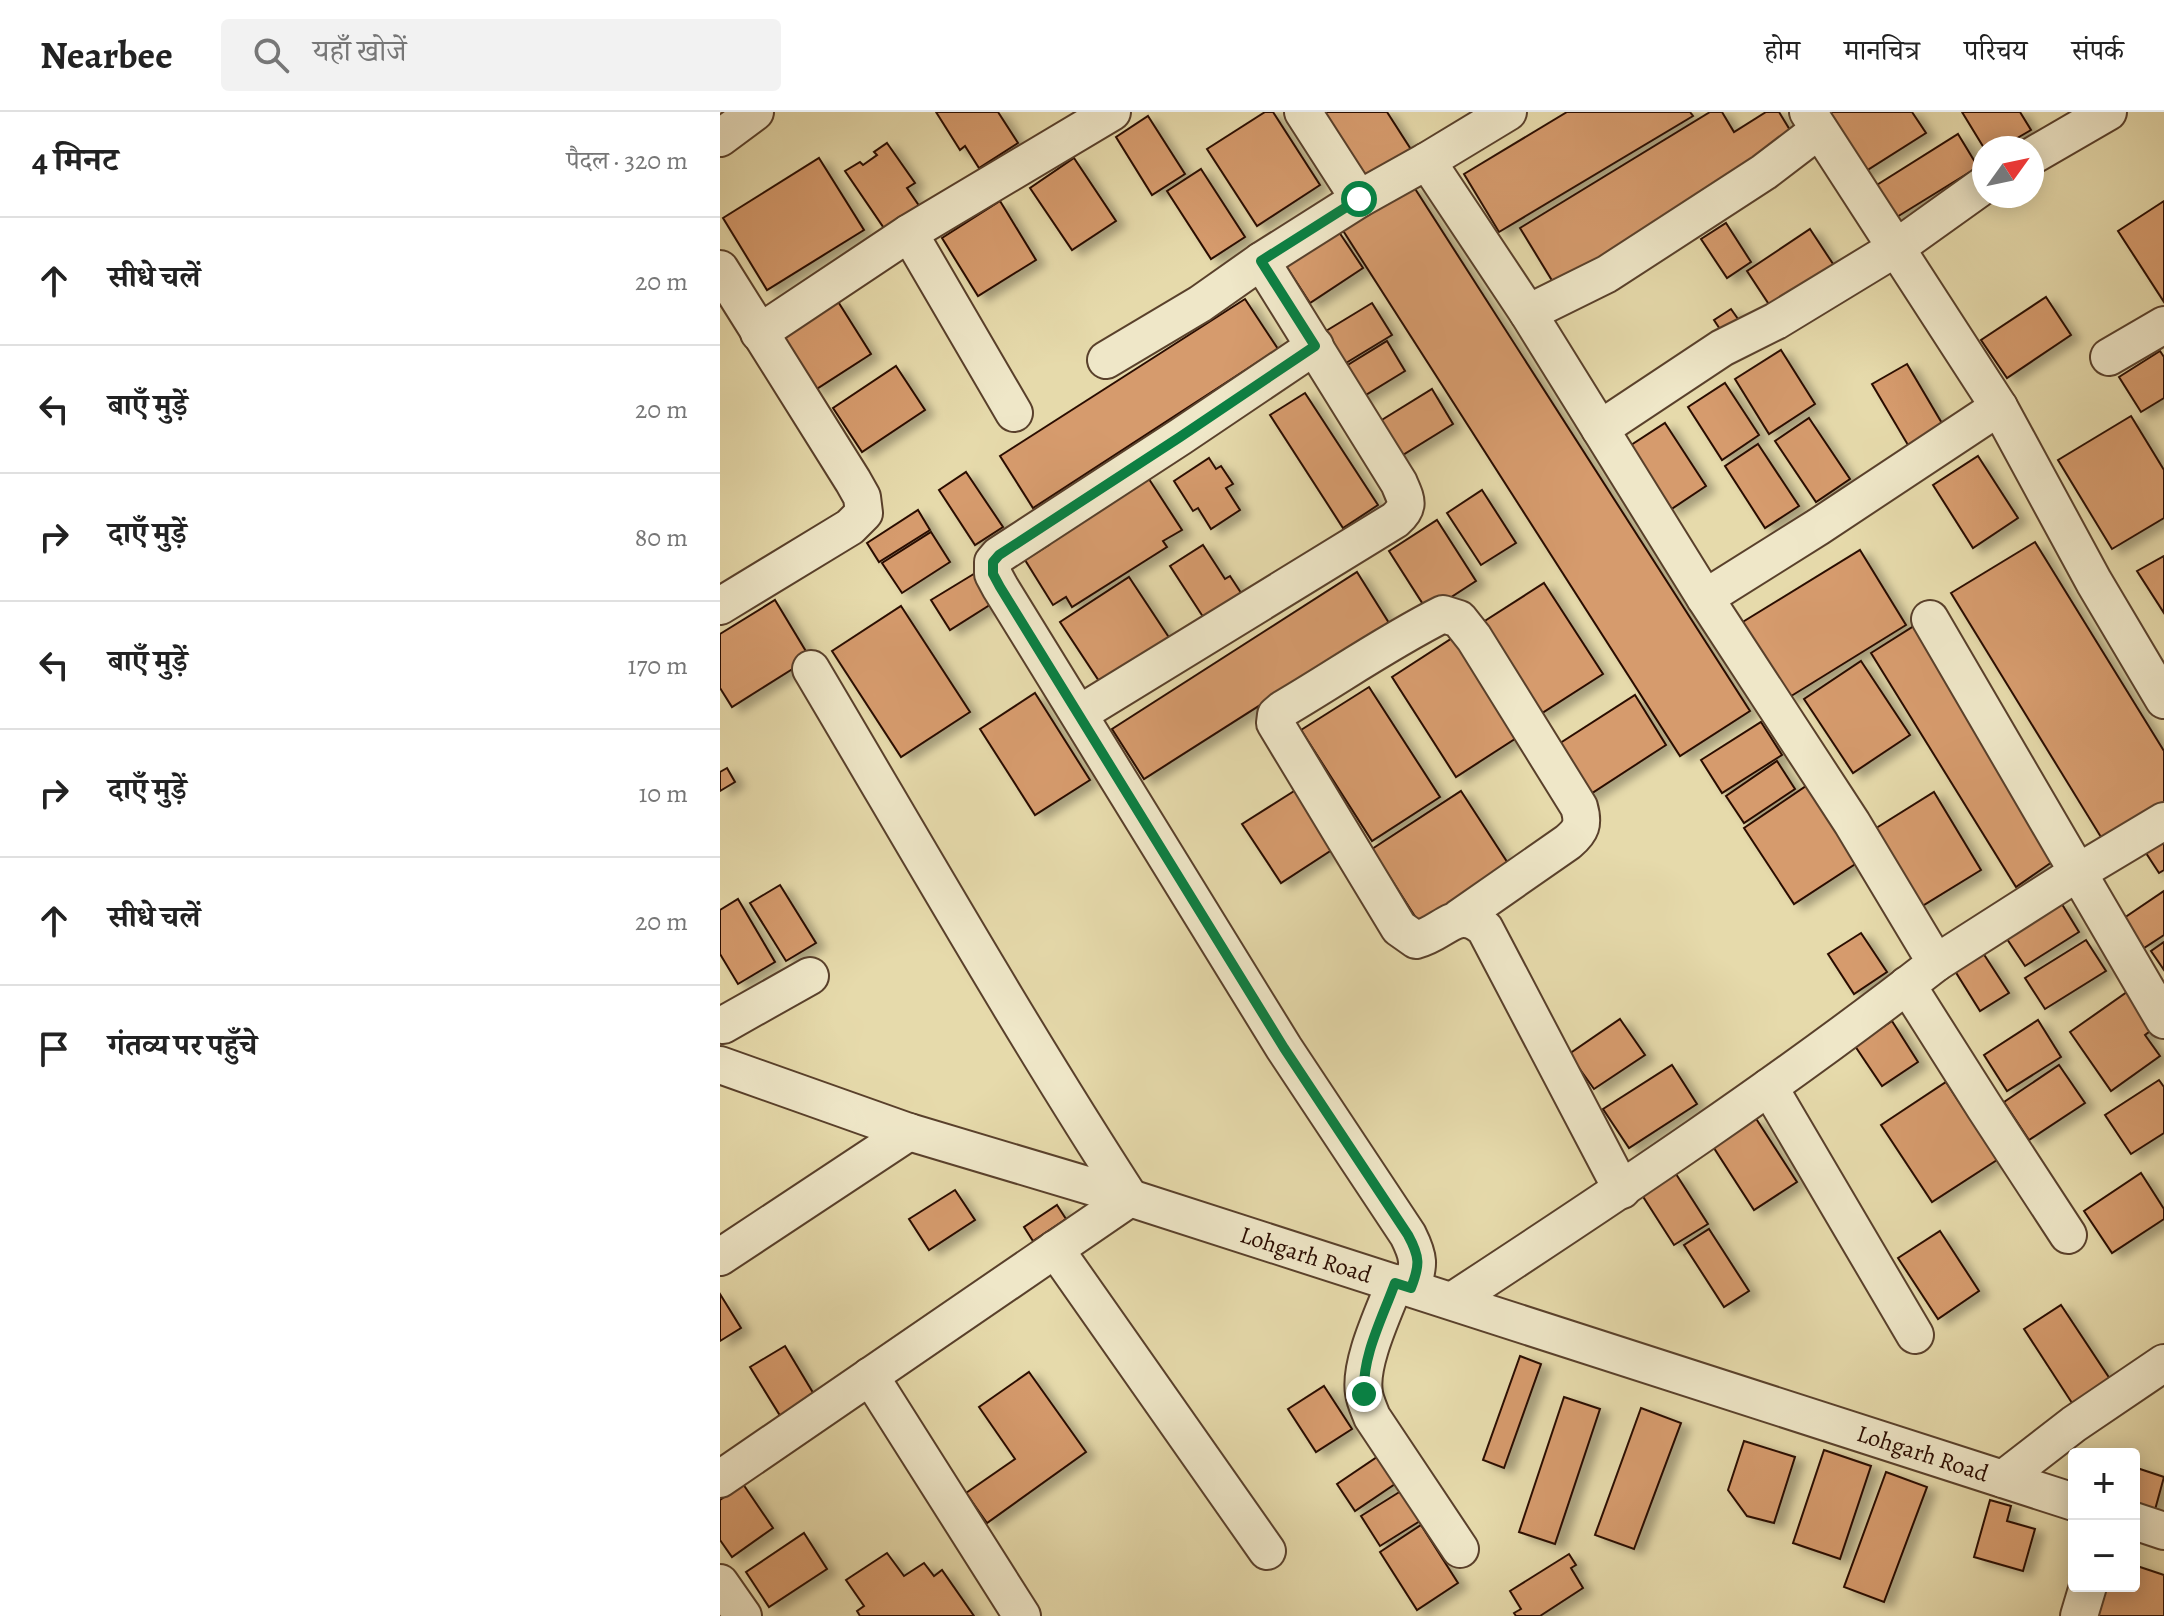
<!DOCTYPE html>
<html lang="hi">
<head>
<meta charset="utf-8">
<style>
  body { margin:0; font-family:Alegreya,"Noto Serif Devanagari",serif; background:#f2f2f2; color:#222 }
  .controls { position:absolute; right:24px; bottom:24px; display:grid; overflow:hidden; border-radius:8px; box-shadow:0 4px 20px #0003 }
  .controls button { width:72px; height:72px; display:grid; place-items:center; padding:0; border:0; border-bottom:2px solid #e0e0e0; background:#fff; color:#222; font:40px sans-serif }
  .compass { position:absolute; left:1252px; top:24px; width:72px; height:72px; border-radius:50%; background:#fff; box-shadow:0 4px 20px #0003; rotate:57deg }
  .stop { position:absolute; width:24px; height:24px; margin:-18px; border:6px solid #0b8043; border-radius:50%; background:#fff }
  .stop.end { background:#0b8043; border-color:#fff; box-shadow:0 2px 8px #0008 }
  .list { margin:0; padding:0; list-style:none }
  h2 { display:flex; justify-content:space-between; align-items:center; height:104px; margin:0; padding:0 32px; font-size:34px }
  h2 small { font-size:26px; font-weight:400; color:#767676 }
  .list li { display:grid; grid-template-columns:52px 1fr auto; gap:24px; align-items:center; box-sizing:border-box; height:128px; padding:0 32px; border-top:2px solid #e0e0e0 }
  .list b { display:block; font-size:30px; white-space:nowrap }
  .list em { font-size:26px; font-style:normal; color:#767676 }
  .icon { flex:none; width:44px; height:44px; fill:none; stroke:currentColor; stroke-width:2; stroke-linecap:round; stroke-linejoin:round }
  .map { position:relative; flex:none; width:1444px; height:1504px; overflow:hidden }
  header { display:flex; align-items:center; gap:48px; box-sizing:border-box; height:112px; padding:0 40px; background:#fff; border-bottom:2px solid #e0e0e0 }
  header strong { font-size:38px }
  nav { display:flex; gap:44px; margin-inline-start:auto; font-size:28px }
  .search { width:560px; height:72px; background:#f2f2f2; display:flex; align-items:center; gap:20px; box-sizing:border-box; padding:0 28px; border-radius:8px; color:#767676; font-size:30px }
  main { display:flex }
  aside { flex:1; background:#fff }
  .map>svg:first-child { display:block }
  .building { fill:#d69b6d; stroke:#2a0c00; stroke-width:2; filter:url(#shadow) }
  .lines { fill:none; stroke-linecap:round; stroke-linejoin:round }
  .street-casing { stroke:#59402b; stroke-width:40 }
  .street { stroke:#efe7c8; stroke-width:36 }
  .route { stroke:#0b8043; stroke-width:10 }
  .labels { text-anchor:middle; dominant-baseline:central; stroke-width:6; stroke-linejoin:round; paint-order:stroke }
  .street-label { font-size:24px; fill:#2a0c00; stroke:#efe7c8 }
</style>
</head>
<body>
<header>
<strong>Nearbee</strong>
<div class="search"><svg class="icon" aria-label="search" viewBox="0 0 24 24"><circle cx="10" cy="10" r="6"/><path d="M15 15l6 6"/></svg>यहाँ खोजें</div>
<nav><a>होम</a><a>मानचित्र</a><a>परिचय</a><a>संपर्क</a></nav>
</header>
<main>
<aside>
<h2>4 मिनट<small>पैदल · 320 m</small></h2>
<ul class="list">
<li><svg class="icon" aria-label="ahead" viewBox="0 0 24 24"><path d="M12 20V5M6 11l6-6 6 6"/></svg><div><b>सीधे चलें</b></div><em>20 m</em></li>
<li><svg class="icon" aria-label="left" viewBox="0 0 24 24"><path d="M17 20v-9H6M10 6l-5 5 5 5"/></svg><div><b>बाएँ मुड़ें</b></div><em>20 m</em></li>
<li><svg class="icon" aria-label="right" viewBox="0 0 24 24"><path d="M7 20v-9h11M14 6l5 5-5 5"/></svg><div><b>दाएँ मुड़ें</b></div><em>80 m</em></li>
<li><svg class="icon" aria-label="left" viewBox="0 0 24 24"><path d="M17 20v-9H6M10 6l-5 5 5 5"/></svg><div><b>बाएँ मुड़ें</b></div><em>170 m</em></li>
<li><svg class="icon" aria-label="right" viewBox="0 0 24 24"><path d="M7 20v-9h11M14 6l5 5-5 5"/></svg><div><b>दाएँ मुड़ें</b></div><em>10 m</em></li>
<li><svg class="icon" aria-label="ahead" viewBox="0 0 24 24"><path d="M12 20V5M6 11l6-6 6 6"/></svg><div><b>सीधे चलें</b></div><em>20 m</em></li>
<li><svg class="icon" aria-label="arrive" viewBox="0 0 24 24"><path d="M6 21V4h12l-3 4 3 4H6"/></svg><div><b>गंतव्य पर पहुँचे</b></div></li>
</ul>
</aside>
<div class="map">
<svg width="1444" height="1504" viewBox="0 0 1444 1504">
  <defs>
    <filter id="shadow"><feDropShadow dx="9" dy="5" stdDeviation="4" flood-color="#0004"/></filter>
  </defs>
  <rect width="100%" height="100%" fill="#e6daab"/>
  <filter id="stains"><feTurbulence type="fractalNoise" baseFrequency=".0025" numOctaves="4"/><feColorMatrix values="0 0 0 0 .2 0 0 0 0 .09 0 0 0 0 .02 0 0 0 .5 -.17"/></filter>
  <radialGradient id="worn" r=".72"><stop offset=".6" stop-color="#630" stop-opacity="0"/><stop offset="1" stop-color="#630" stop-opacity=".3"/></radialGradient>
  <!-- building -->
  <g class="building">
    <path d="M216 0H278L298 31 259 56 245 34 240 38Z"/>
    <path d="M545 0H553L600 73 537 114 487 37Z"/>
    <path d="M598 0H667L692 39 647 67Z"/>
    <path d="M847 0H970L973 4 779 120 744 62Z"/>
    <path d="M990 0H1002L1014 20 1046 0H1059L1076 28 836 175 800 116Z"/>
    <path d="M1097 0H1192L1206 21 1138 64Z"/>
    <path d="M1242 0H1300L1311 18 1280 36H1264Z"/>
    <path d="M428 4 465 62 432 83 396 25Z"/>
    <path d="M1238 22 1258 55 1172 108 1152 76Z"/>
    <path d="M167 31 195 71 187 76 202 98 168 122 125 59 140 50 143 53 157 43 154 40Z"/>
    <path d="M99 46 144 118 47 178 3 106Z"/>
    <path d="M354 46 396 109 352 138 310 76Z"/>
    <path d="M481 57 525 125 491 147 447 79Z"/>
    <path d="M692 72 1030 599 960 644 622 117Z"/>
    <path d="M280 89 316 148 258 184 222 126Z"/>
    <path d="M1444 89V190L1398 119Z"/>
    <path d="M1006 111 1031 150 1007 166 981 127Z"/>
    <path d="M1090 117 1119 161 1056 203 1027 159Z"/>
    <path d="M619 120 643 156 590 191 566 154Z"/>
    <path d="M1326 185 1351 223 1287 266 1261 228Z"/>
    <path d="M525 187 558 237 313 396 280 344Z"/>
    <path d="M117 188 151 242 95 278 60 225Z"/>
    <path d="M652 191 672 223 621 254 601 222Z"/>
    <path d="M1011 197 1025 217 1007 228 994 208Z"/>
    <path d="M667 229 685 259 631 292 613 262Z"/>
    <path d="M1061 238 1095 292 1049 322 1015 267Z"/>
    <path d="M1440 239 1444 245V286L1421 300 1399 265Z"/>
    <path d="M1187 252 1223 313 1188 333 1152 272Z"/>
    <path d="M176 254 205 298 142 340 113 296Z"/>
    <path d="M1005 271 1039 323 1002 348 968 295Z"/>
    <path d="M712 277 733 312 673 349 652 314Z"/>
    <path d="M585 281 658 393 623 416 550 303Z"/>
    <path d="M1411 304 1444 358V406L1392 437 1338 348Z"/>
    <path d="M1089 306 1130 367 1096 390 1055 329Z"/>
    <path d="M945 311 986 374 950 398 908 335Z"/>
    <path d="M1038 332 1079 394 1045 416 1005 354Z"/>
    <path d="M1258 344 1298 406 1253 436 1213 373Z"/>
    <path d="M489 346 496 357 501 354 513 372 506 376 520 398 491 417 478 396 473 399 454 369Z"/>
    <path d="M246 360 283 415 255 433 219 378Z"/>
    <path d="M427 364 462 418 443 429 447 435 352 495 346 485 333 493 305 448 329 433 326 428Z"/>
    <path d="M762 378 796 431 761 453 727 401Z"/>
    <path d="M198 398 210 418 159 450 147 431Z"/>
    <path d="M717 408 756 469 708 500 669 439Z"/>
    <path d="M211 420 230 450 182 481 162 451Z"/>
    <path d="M1315 430 1444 639V694L1384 730 1231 481Z"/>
    <path d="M483 433 505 467 510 464 527 490 489 514 450 454Z"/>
    <path d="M1140 438 1186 513 1068 586 1021 511Z"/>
    <path d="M1444 444V501L1417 459Z"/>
    <path d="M257 460 276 489 230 518 211 488Z"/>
    <path d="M637 460 669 511 424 667 392 617Z"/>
    <path d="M409 465 452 530 383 575 340 510Z"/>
    <path d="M824 471 883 562 819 603 760 512Z"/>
    <path d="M55 488 90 546 12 595 0 576V522Z"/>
    <path d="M181 494 250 600 181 645 112 539Z"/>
    <path d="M1194 514 1332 750 1296 775 1151 541Z"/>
    <path d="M737 523 801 623 736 665 672 565Z"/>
    <path d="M1141 549 1190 623 1133 661 1084 587Z"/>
    <path d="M649 575 720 685 652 729 581 618Z"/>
    <path d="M315 581 370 668 315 703 260 617Z"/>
    <path d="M915 583 946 633 866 685 834 635Z"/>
    <path d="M1041 610 1062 643 1002 681 981 648Z"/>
    <path d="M1057 649 1075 677 1024 711 1006 684Z"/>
    <path d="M7 656 15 670 0 679V660Z"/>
    <path d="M1092 670 1143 747 1074 792 1024 716Z"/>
    <path d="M582 674 621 732 561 771 522 712Z"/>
    <path d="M741 679 793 759 703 817 652 737Z"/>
    <path d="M1214 680 1261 758 1199 796 1153 718Z"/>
    <path d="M1444 730V758L1439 761 1426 741Z"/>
    <path d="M60 773 96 831 66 849 30 791Z"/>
    <path d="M1444 779V823L1424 836 1404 806Z"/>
    <path d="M18 787 55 850 18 872 0 842V798Z"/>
    <path d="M1340 789 1359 820 1305 854 1285 824Z"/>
    <path d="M1141 821 1167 860 1134 882 1108 842Z"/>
    <path d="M1366 828 1386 859 1325 897 1305 866Z"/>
    <path d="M1444 830V858L1431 839Z"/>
    <path d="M1263 841 1289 881 1260 899 1235 859Z"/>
    <path d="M1407 880 1433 917 1425 923 1440 944 1391 979 1350 920Z"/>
    <path d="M900 907 925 943 874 977 849 942Z"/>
    <path d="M1318 908 1341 945 1287 979 1264 943Z"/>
    <path d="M1172 909 1198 950 1162 974 1135 934Z"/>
    <path d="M952 953 977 992 909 1036 883 997Z"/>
    <path d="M1339 953 1365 991 1309 1028 1284 990Z"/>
    <path d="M1439 968 1444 975V1021L1411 1042 1385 1003Z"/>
    <path d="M1226 970 1277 1048 1212 1090 1161 1013Z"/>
    <path d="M1035 1005 1077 1070 1034 1098 992 1033Z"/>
    <path d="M1421 1061 1444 1097V1107L1392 1141 1364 1099Z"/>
    <path d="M956 1062 988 1112 954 1133 922 1083Z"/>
    <path d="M235 1078 255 1108 209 1138 189 1107Z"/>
    <path d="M337 1093 346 1107 313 1129 304 1115Z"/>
    <path d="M989 1117 1029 1179 1004 1195 964 1133Z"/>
    <path d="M1220 1119 1259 1179 1218 1207 1178 1146Z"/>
    <path d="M0 1182 21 1216 0 1229Z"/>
    <path d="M1341 1193 1390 1267 1352 1291 1304 1217Z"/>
    <path d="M65 1234 98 1289 64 1310 30 1255Z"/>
    <path d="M800 1244 821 1252 784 1356 763 1348Z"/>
    <path d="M309 1260 366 1340 267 1411 246 1381 295 1347 259 1295Z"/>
    <path d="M604 1274 632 1317 596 1340 568 1297Z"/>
    <path d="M844 1285 880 1297 835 1432 799 1420Z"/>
    <path d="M921 1296 961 1311 914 1437 875 1423Z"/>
    <path d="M1024 1329 1075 1345 1054 1411 1027 1404 1008 1378Z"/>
    <path d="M1104 1338 1151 1354 1120 1447 1073 1431Z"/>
    <path d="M660 1343 678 1370 635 1399 617 1372Z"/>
    <path d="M1414 1355 1444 1365 1433 1405 1414 1399Z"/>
    <path d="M1166 1360 1207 1375 1164 1490 1124 1475Z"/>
    <path d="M23 1372 53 1416 12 1445 0 1428V1388Z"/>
    <path d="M681 1379 700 1409 660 1434 641 1404Z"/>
    <path d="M1270 1388 1291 1394 1287 1409 1315 1417 1303 1459 1254 1445Z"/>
    <path d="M701 1413 738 1471 697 1498 660 1440Z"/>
    <path d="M84 1421 107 1457 49 1495 26 1460Z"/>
    <path d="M167 1441 184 1464 204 1451 214 1464 222 1458 254 1504H140L137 1499 144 1494 126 1468Z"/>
    <path d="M849 1442 856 1453 851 1456 863 1476 820 1504H796L794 1501 801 1497 790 1479Z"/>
    <path d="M1414 1453 1444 1463V1504H1374L1384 1474H1414Z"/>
  </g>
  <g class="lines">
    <defs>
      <g id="street">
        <path d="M583 0 639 87"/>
        <path d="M1088 0 1279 295 1374 470 1444 588"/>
        <path d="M0 26 35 0"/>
        <path d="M1312 44 1388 0"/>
        <path d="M707 49 788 0"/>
        <path d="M189 121 294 301"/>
        <path d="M0 157 133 369 142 385 144 401 130 415 0 494"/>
        <path d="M808 201 887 162 1044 60 1099 18"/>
        <path d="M39 221 189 121 392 0"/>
        <path d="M595 234 460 325 279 443 273 450V462L280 475 564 936 688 1123C699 1145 700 1153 691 1176"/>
        <path d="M1389 245 1444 213"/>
        <path d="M386 248 480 192 541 149"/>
        <path d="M880 317 1002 236 1056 209 1176 136 1264 73"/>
        <path d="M985 486 1098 415 1279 295"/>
        <path d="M1210 507 1444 908"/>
        <path d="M359 602 675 408C691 394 686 388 679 371L541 149 639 87 707 49 808 201 985 486 1132 711 1216 851C1061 972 897 1081 732 1189"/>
        <path d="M739 806 848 730C861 719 864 712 859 695L754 526 739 507 723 502C667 530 616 566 563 597L556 603 555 611 679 816 696 828C725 821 737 792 765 817L902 1078"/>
        <path d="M1216 851 1357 761 1444 709"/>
        <path d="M1187 873 1265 996 1348 1123"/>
        <path d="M3 913 90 864"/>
        <path id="s1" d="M0 953 189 1020 410 1086 1354 1390"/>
        <path d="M1049 975 1195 1223"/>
        <path d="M335 1137 547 1439"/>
        <path d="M0 1145 189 1020"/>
        <path d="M675 1171C664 1200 639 1251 644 1281 645 1289 649 1297 652 1305L740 1437"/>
        <path d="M150 1264 302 1504"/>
        <path d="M0 1367 410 1086C298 913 196 734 91 557"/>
        <path d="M1283 1367 1354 1312 1444 1251"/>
        <path d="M1414 1409 1444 1419"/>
        <path d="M0 1471 23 1504"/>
        <path d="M1359 1504 1368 1474"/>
      </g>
    </defs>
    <!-- street casing -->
    <use href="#street" class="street-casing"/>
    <!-- street -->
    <use href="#street" class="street"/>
  </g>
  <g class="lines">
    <!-- route -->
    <path class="route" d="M639 87 541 149 595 234 460 325 279 443 273 450V462L280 475 564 936 688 1123C700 1145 700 1153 691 1176L675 1171C662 1207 642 1244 644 1282"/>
  </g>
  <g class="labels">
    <!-- street labels -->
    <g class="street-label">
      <text stroke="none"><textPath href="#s1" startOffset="616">Lohgarh Road</textPath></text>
      <text stroke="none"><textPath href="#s1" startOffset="1264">Lohgarh Road</textPath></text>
    </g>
  </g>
  <rect width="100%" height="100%" filter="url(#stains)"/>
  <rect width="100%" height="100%" fill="url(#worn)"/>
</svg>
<div class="controls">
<button>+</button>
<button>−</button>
</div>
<svg class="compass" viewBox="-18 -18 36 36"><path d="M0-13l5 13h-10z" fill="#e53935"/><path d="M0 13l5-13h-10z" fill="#767676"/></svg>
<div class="stop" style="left:639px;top:87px"></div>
<div class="stop end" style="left:644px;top:1282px"></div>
</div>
</main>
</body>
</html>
